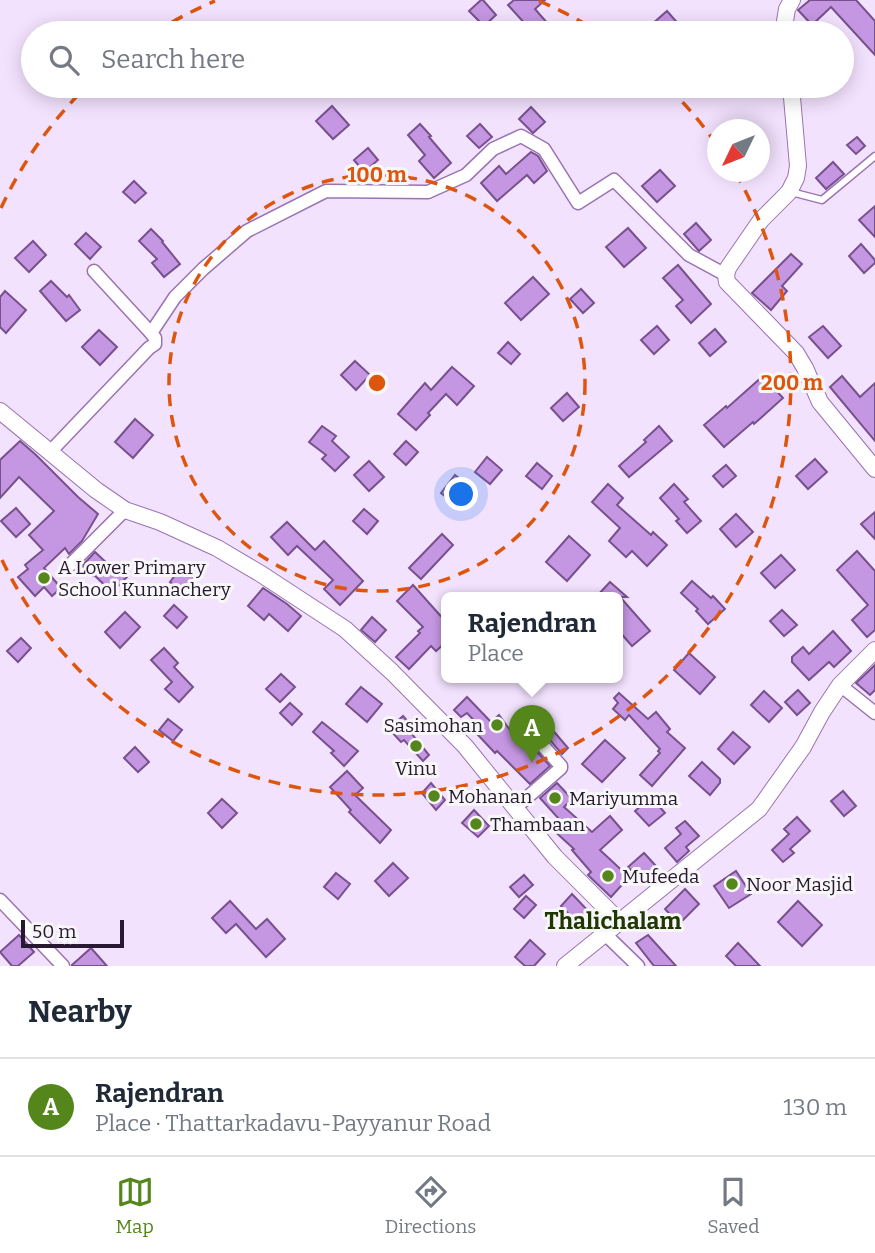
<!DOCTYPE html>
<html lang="en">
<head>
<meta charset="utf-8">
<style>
  body { margin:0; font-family:Bitter,serif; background:#f2f2f3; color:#1f2937 }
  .compass { position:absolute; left:707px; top:119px; width:63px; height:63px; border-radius:50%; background:#fff; box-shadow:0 4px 18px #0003; rotate:227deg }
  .scale { position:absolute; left:21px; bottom:18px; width:103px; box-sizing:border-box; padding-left:7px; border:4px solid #281832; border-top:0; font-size:19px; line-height:24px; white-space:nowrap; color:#281832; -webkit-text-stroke:5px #f7f7f7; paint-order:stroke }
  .you { position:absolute; left:462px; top:495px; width:24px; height:24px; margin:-18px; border:5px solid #fff; border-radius:50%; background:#1a73e8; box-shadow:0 0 0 10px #1a73e833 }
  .badge { display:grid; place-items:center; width:46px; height:46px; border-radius:50%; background:#54861b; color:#fff; font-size:23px; font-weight:700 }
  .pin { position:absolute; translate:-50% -58px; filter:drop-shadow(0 2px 4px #0008) }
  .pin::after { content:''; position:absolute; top:37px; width:24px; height:21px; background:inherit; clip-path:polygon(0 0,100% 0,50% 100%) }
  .popup { position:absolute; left:441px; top:592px; width:182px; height:91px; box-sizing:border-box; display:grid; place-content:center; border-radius:10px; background:#fff; filter:drop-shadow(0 2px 5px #0005); font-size:23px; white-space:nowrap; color:#747a83 }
  .popup b { font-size:26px; color:#1f2937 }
  .popup::after { content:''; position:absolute; left:50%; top:100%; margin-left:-14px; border:14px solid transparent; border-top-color:#fff }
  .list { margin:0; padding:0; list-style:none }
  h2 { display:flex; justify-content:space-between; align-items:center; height:91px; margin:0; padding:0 28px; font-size:30px }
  h2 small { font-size:23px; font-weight:400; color:#747a83 }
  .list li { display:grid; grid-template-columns:46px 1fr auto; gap:21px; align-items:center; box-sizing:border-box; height:98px; padding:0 28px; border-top:2px solid #e0e1e3 }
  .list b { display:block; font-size:26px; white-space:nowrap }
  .list p { margin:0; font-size:23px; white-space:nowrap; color:#747a83 }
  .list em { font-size:23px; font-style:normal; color:#747a83 }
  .icon { flex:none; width:38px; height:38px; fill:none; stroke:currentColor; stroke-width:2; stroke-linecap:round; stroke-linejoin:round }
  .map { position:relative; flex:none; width:875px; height:966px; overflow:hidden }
  .search { position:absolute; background:#fff; box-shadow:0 4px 18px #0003; left:21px; right:21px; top:21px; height:77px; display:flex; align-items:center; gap:18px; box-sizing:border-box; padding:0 24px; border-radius:38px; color:#747a83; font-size:26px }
  .sheet { height:189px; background:#fff }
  nav { display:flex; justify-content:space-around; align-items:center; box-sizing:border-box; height:98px; border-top:2px solid #e0e1e3; background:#fff; font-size:19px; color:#747a83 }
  nav a { display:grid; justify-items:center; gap:4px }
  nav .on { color:#54861b }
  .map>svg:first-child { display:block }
  .building { fill:#c597e2; stroke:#77518d; stroke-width:2 }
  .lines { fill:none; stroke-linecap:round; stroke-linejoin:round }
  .service-casing { stroke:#9a73b3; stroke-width:9 }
  .minor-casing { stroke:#9a73b3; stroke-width:15 }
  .secondary-casing { stroke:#9a73b3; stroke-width:18 }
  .service { stroke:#fff; stroke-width:6 }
  .minor { stroke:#fff; stroke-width:12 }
  .secondary { stroke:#fff; stroke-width:16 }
  .ring { fill:none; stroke:#de560e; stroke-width:3.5; stroke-dasharray:12 9 }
  .poi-dot { fill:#54861b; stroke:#f7f7f7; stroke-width:2.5 }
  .labels { text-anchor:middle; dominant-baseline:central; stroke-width:6; stroke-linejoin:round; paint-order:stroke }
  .poi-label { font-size:19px; fill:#281832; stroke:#f7f7f7; text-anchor:start }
  .quarter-label { font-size:23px; font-weight:bold; fill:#203704; stroke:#f7f7f7 }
  .centre { fill:#de560e; stroke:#f7f7f7; stroke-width:3.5 }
  .ring-label { font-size:21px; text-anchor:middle; font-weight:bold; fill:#de560e; stroke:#f7f7f7; stroke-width:6; stroke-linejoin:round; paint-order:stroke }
</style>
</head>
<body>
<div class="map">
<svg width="875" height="966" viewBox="0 0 875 966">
  <rect width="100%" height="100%" fill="#f3e2fe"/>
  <!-- building -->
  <g class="building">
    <path d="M481 0H483L496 15 484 26 469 11Z"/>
    <path d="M514 0H545L535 9 556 33H521L528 27 508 5Z"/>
    <path d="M810 0H856L875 21V55L831 7 812 25 798 10Z"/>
    <path d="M667 11 682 28 675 33H642Z"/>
    <path d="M332 106 349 125 333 139 316 121Z"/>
    <path d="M531 107 545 122 533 133 519 119Z"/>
    <path d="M420 124 431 136 429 137 451 163 434 178 419 161 425 155 408 135Z"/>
    <path d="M480 124 492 137 479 148 467 136Z"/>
    <path d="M857 137 865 146 856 154 847 145Z"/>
    <path d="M368 148 378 160 364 172 354 160Z"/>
    <path d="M531 152 538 156 547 171 534 183 527 175 497 201 481 183 499 166 506 174Z"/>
    <path d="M833 162 844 174 826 189 816 178Z"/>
    <path d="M660 170 675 186 657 202 642 186Z"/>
    <path d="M134 181 146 193 135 203 123 192Z"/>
    <path d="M875 206V237L859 220Z"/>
    <path d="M696 223 711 240 699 251 684 234Z"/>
    <path d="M628 228 646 248 624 267 606 247Z"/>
    <path d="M151 229 163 241 162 242 180 264 164 277 152 263 157 259 139 241Z"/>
    <path d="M86 233 101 247 90 259 75 244Z"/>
    <path d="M33 241 46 255 29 272 15 258Z"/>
    <path d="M861 244 875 260V263L864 273 849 256Z"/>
    <path d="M791 254 802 264 782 286 787 291 771 310 752 293Z"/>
    <path d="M678 265 711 304 691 323 676 306 683 300 663 278Z"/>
    <path d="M533 277 549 294 521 320 505 303Z"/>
    <path d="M51 281 67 297 69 295 80 310 66 321 40 291Z"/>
    <path d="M581 289 594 303 583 313 570 299Z"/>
    <path d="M5 291 26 310 6 333 0 327V297Z"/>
    <path d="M657 326 669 340 654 354 641 340Z"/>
    <path d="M823 326 841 346 828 358 809 337Z"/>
    <path d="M715 329 726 342 710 356 699 343Z"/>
    <path d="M99 330 117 347 100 365 82 347Z"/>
    <path d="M508 342 520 354 511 364 498 353Z"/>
    <path d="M355 361 370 375 356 390 341 375Z"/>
    <path d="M452 367 474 386 457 405 446 394 428 413 430 415 416 430 398 414 425 383 431 390Z"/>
    <path d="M763 376 783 398 754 424 753 422 724 447 704 425 726 406 727 408Z"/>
    <path d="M842 376 860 397 875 383V441L830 387Z"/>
    <path d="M567 393 579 407 563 421 551 408Z"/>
    <path d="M135 419 153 435 133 458 115 442Z"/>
    <path d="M322 426 336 436 332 441 349 457 335 471 322 459 326 455 309 442Z"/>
    <path d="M659 426 672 441 629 477 619 466 646 442 644 440Z"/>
    <path d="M20 441 36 455 78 497 98 514 82 541 69 554 65 548 44 568 61 588 52 596 44 587 35 596 18 577 28 569 25 565 43 550 29 535 54 511 19 477 0 498V460Z"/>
    <path d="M406 441 418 452 406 465 394 454Z"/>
    <path d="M487 457 502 470 490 484 475 472Z"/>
    <path d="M815 459 827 472 808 489 796 476Z"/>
    <path d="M369 461 384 477 369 491 354 475Z"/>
    <path d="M537 463 552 476 542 489 526 476Z"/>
    <path d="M726 465 736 476 723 487 713 476Z"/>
    <path d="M455 475 473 489 459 507 441 493Z"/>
    <path d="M608 484 623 498 617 505 651 535 653 532 667 545 647 566 632 551 626 557 609 541 620 528 592 502Z"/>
    <path d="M674 484 688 499 684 502 701 521 687 533 676 521 679 519 660 498Z"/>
    <path d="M16 508 30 524 16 537 1 521Z"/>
    <path d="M364 509 378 521 367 534 353 521Z"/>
    <path d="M875 512V539L861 524Z"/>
    <path d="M736 514 753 532 736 547 720 529Z"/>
    <path d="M287 522 315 550 324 541 363 581 340 605 324 589 333 580 297 546 288 555 271 537Z"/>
    <path d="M442 534 453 545 421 579 409 568Z"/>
    <path d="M569 536 590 555 567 581 546 562Z"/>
    <path d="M857 551 875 571V630L867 637 852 620 868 605 837 570Z"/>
    <path d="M95 552 110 566 113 563 127 577 112 592 94 575 93 576 82 566Z"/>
    <path d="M781 555 795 570 775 588 761 573Z"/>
    <path d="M182 566 196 577 184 593 170 582Z"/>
    <path d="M692 581 711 598 713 596 725 609 708 624 696 611 698 609 681 593Z"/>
    <path d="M610 582 627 597H620L650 631 632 646 618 630V597H596Z"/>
    <path d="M413 585 446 622V642L436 651 431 646 409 669 396 657 420 633 418 631 423 627 397 601Z"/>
    <path d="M263 588 287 604 301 616 288 631 269 614 264 620 248 606Z"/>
    <path d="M174 605 187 617 177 628 164 616Z"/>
    <path d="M782 610 797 625 784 636 770 621Z"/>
    <path d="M125 612 140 627 120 648 105 632Z"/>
    <path d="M372 617 386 630 375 642 361 630Z"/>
    <path d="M833 631 851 651 834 667 829 662 809 680 792 662V657L803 647 809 654Z"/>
    <path d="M21 638 31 648 18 662 7 651Z"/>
    <path d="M164 648 178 663 174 667 193 687 179 702 165 689 172 682 151 660Z"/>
    <path d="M689 653 715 677 700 694 674 670Z"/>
    <path d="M875 665V690L870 695 856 683Z"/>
    <path d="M281 674 295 687 280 702 266 689Z"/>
    <path d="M361 687 382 704 367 722 346 704Z"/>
    <path d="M798 690 810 703 797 715 785 702Z"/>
    <path d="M764 691 782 708 769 722 751 705Z"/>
    <path d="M619 693 648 719 656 712 670 729 667 732 685 748 652 786 640 775 660 753 658 751 660 749 629 715 625 720 613 709 618 703 614 698Z"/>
    <path d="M467 697 491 722 499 715 523 748 529 743 550 766 530 784 497 751 495 753 478 735 483 730 467 713 461 717 454 710Z"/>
    <path d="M290 703 302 714 292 725 280 713Z"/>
    <path d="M403 716 415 730 411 733 429 755 423 761 404 740 401 742 389 729Z"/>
    <path d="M168 719 182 730 173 741 159 730Z"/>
    <path d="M322 722 358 751 344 766 331 753 334 751 313 732Z"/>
    <path d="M550 727 568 748 562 754 543 732Z"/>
    <path d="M733 732 750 747 734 764 718 749Z"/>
    <path d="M605 740 625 758 602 782 582 764Z"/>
    <path d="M135 747 149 762 138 772 124 758Z"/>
    <path d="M702 762 720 779V783L710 795 689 776Z"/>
    <path d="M347 771 363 788 355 795 391 830 380 843 349 812 351 810 330 787Z"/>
    <path d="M431 783 445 800 436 810 422 793Z"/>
    <path d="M557 783 572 799 564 807 592 832 610 816 622 830 600 850 629 877 611 897 588 875 591 872 572 850 574 849 551 828 559 819 540 798Z"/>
    <path d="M843 791 856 806 844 816 831 801Z"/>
    <path d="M651 797 665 813 649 826 635 811Z"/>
    <path d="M222 799 237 813 222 828 208 813Z"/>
    <path d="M474 810 489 826 478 837 462 823Z"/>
    <path d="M797 817 810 831 790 849 794 853 783 862 772 850 789 834 784 829Z"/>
    <path d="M685 821 699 836 686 847 689 851 677 862 665 848 681 834 676 828Z"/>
    <path d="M644 853 656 866 640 880 628 867Z"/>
    <path d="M393 863 408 878 389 896 375 881Z"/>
    <path d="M736 871 751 894 729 908 714 886Z"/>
    <path d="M336 873 350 884 338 899 324 887Z"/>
    <path d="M524 875 533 885 519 897 510 887Z"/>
    <path d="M685 889 699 904 679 924 665 909Z"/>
    <path d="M572 894 591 914 579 925 561 906Z"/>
    <path d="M526 896 536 905 524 918 514 909Z"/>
    <path d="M230 901 256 929 267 919 285 939 266 957 236 924 226 933 212 918Z"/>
    <path d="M798 901 822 925 802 946 778 922Z"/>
    <path d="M19 935 34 952 18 966H12L0 952Z"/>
    <path d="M648 935 676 966H654L636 943Z"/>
    <path d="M530 940 545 954 534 966H525L515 957Z"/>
    <path d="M738 943 760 966H736L726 956Z"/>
    <path d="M91 948 107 966H72V965Z"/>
  </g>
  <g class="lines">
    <defs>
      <path id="service" d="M791 192 822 200 875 156"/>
      <g id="minor">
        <path d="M151 333 175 297 203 269 247 231 326 191 428 192 466 175 493 149 521 136 544 149 578 203 614 180 689 255 726 275"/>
        <path d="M50 452 149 348 155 344V338L151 333 94 271"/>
        <path d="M69 566 125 510"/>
        <path d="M840 685 875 713"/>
        <path d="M515 808 561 768V766L527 728"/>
        <path d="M0 900 63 966"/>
        <path d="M605 934 638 966"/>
      </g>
      <g id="secondary">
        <path d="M783 33 787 9 792 0"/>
        <path d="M791 86 798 166 796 178 789 192 761 220 728 268 726 275 727 282 796 353 805 368 820 402 875 469"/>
        <path d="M0 411 96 490 125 510 160 522 217 548 261 574 345 629 392 672 465 746 555 857 620 922"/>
        <path d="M565 966 759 809 803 747 822 712 840 685 875 650"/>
      </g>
    </defs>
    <!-- service casing -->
    <use href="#service" class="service-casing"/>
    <!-- minor casing -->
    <use href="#minor" class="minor-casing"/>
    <!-- secondary casing -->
    <use href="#secondary" class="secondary-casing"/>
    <!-- service -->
    <use href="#service" class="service"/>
    <!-- minor -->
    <use href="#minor" class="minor"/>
    <!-- secondary -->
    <use href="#secondary" class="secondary"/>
  </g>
  <!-- distance rings -->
  <g class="ring">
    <circle cx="377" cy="383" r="208"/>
    <path d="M1 208A415 415 0 0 1 86 87M154 33A415 415 0 0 1 215 1M539 1A415 415 0 0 1 600 33M668 87A415 415 0 0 1 717 145M735 172A415 415 0 1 1 1 558"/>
  </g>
  <!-- markers -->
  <g class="poi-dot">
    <circle cx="44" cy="578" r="7"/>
    <circle cx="497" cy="725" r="7"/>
    <circle cx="416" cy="746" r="7"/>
    <circle cx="434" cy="796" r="7"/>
    <circle cx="555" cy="798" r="7"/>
    <circle cx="476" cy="824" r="7"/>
    <circle cx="608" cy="876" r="7"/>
    <circle cx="732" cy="884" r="7"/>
  </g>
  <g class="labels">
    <!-- poi labels -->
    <g class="poi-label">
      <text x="58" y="567">A Lower Primary<tspan x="58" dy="22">School Kunnachery</tspan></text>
      <text x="483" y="725" text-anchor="end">Sasimohan</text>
      <text x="416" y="768" text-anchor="middle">Vinu</text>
      <text x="448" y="796">Mohanan</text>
      <text x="569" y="798">Mariyumma</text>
      <text x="490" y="824">Thambaan</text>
      <text x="622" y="876">Mufeeda</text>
      <text x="746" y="884">Noor Masjid</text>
    </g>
    <!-- quarter labels -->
    <g class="quarter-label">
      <text x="613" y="921">Thalichalam</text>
    </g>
  </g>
  <circle cx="377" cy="383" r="10" class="centre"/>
  <g class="ring-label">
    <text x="377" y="182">100 m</text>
    <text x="792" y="390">200 m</text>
  </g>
</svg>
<svg class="compass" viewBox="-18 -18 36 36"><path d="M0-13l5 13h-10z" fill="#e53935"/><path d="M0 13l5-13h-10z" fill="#747a83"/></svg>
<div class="scale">50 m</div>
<div class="you"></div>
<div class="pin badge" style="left:532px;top:763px">A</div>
<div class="popup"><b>Rajendran</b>Place</div>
<div class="search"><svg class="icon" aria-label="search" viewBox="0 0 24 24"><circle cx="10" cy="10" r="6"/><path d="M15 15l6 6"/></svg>Search here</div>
</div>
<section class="sheet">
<h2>Nearby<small></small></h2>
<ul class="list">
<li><span class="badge">A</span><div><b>Rajendran</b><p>Place · Thattarkadavu-Payyanur Road</p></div><em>130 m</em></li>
</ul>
</section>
<nav>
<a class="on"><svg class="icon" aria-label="map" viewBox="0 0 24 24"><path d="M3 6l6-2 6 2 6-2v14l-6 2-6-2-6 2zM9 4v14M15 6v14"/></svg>Map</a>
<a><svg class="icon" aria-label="directions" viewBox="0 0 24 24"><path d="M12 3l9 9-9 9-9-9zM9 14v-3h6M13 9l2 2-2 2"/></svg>Directions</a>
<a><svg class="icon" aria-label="saved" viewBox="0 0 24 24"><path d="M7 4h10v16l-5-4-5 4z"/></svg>Saved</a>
</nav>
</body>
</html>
